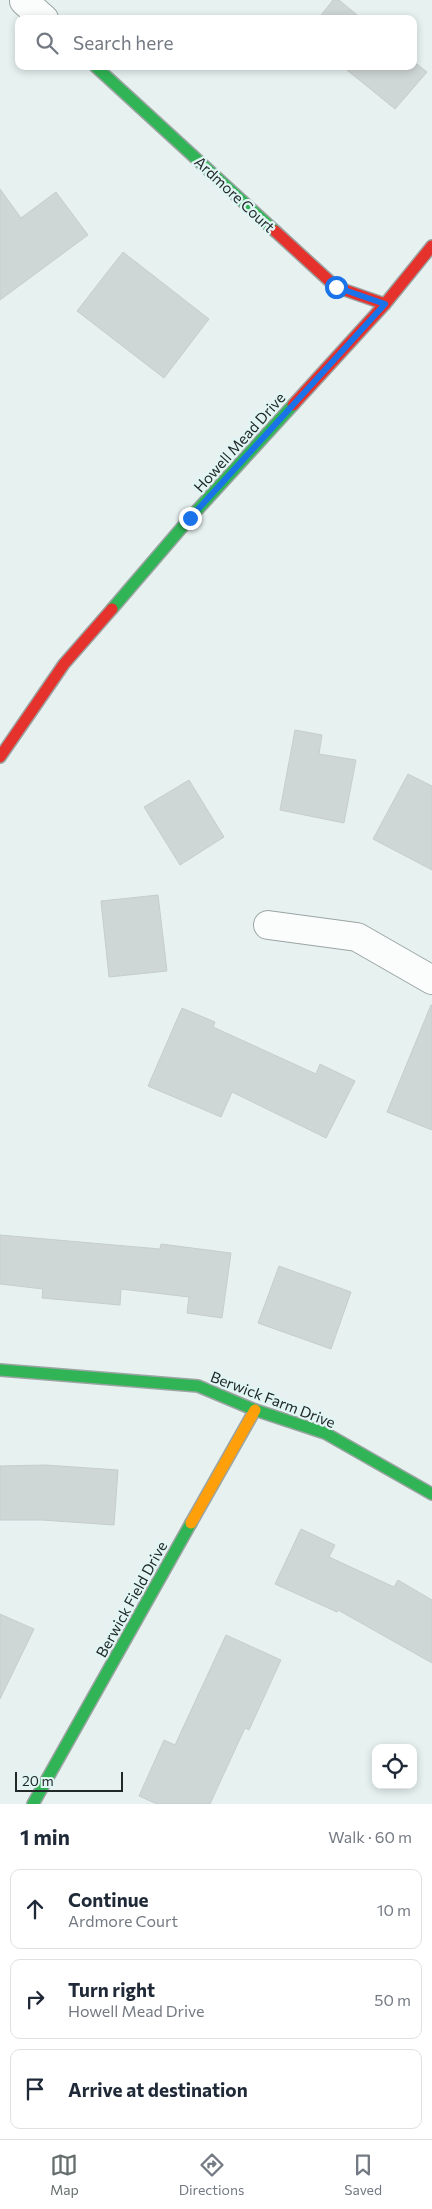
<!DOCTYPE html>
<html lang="en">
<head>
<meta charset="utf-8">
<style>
  body { margin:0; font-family:Commissioner,sans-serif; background:#f2f2f3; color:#1f2937 }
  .controls { position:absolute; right:15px; bottom:15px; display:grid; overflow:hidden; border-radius:10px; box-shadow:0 2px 8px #0003 }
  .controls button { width:45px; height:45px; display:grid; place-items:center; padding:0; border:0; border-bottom:1px solid #e0e1e3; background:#fff; color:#1f2937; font:25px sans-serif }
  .scale { position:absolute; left:15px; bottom:12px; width:108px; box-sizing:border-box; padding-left:5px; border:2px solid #212928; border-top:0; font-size:14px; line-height:18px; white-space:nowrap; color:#212928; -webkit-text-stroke:4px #e1f6f4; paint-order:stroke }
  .stop { position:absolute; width:15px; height:15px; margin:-11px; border:4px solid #1a73e8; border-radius:50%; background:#fff }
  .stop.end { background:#1a73e8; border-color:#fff; box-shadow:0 1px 5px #0008 }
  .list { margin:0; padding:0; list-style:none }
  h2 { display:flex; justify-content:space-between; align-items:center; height:65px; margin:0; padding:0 20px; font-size:21px }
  h2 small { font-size:16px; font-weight:400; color:#747a83 }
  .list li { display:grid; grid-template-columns:32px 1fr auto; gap:15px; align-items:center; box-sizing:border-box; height:80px; margin:0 10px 10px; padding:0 10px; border:1px solid #e0e1e3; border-radius:10px }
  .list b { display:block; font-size:19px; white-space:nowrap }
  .list p { margin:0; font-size:16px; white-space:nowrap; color:#747a83 }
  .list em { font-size:16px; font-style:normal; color:#747a83 }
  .icon { flex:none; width:28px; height:28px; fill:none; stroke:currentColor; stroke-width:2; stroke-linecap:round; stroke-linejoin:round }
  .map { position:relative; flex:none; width:432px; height:1804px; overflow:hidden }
  .search { position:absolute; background:#fff; box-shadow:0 2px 8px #0003; left:15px; right:15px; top:15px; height:55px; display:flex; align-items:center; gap:12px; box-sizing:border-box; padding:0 18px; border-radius:10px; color:#747a83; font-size:19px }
  .sheet { height:335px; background:#fff }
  nav { display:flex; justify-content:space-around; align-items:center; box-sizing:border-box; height:70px; border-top:1px solid #e0e1e3; background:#fff; font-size:14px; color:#747a83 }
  nav a { display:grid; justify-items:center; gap:2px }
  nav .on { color:#666f6e }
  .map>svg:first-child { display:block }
  .building { fill:#cfd7d6; stroke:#c6cecd }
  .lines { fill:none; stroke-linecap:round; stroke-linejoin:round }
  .street-casing { stroke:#9ba4a3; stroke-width:30 }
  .fast-casing { stroke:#9ba4a3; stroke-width:14 }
  .slow-casing { stroke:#9ba4a3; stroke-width:14 }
  .jam-casing { stroke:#9ba4a3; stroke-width:14 }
  .street { stroke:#fbfdfd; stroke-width:28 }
  .fast { stroke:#30b455; stroke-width:11 }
  .slow { stroke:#ff9f0a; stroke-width:11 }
  .jam { stroke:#e5322d; stroke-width:11 }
  .route { stroke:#1a73e8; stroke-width:6 }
  .labels { text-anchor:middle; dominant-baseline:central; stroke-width:4.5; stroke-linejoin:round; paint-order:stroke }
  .street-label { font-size:15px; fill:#212928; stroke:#e1f6f4 }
</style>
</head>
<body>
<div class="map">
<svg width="432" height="1804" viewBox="0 0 432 1804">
  <rect width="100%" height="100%" fill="#e6f1f0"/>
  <!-- building -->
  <g class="building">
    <path d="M333 0H339L362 19H318Z"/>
    <path d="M413 61 427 72 395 109 342 66H413Z"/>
    <path d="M0 189 21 218 56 192 88 235 0 300Z"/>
    <path d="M123 252 209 319 164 378 77 311Z"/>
    <path d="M295 730 322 735 319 754 356 760 344 823 280 810Z"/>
    <path d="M408 774 432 786V870L373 839Z"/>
    <path d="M189 780 224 837 180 865 144 807Z"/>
    <path d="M158 895 167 971 109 977 101 901Z"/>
    <path d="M431 1005H432V1130L387 1112Z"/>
    <path d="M182 1008 215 1022 213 1027 316 1074 320 1064 355 1081 326 1138 232 1092 221 1117 148 1086Z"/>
    <path d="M0 1235 160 1249 161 1244 231 1253 222 1318 187 1313 189 1297 121 1289 120 1305 42 1298 43 1289 0 1284Z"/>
    <path d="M279 1266 351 1292 331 1349 258 1323Z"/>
    <path d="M45 1465 118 1470 114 1525 42 1520H0V1466Z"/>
    <path d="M301 1529 335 1545 329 1557 394 1587 398 1580 432 1600V1663L338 1610 337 1612 275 1584Z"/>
    <path d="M0 1614 34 1629 0 1699Z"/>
    <path d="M226 1635 281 1660 249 1730 245 1728 210 1804H157L139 1796 164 1740 175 1745Z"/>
  </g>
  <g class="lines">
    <defs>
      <g id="street">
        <path d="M24 1 44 19"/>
        <path d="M268 925 357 937 432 980"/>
      </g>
      <g id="fast">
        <path d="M95 66 275 231"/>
        <path d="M112 609 190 518 293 405"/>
        <path d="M0 1370 198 1386 255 1410 325 1433 432 1494"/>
        <path d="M33 1804 191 1523"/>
      </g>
      <path id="slow" d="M191 1523 255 1410"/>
      <g id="jam">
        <path d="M275 231 336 287 385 304"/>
        <path d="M293 405 385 304 432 246"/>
        <path d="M0 757 64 664 112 609"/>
      </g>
    </defs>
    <!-- street casing -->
    <use href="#street" class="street-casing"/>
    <!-- fast casing -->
    <use href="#fast" class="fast-casing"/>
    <!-- slow casing -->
    <use href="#slow" class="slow-casing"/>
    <!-- jam casing -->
    <use href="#jam" class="jam-casing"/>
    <!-- street -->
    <use href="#street" class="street"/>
    <!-- fast -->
    <use href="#fast" class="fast"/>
    <!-- slow -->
    <use href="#slow" class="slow"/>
    <!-- jam -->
    <use href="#jam" class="jam"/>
  </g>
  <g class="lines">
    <!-- route -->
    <path class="route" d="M190 518 385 304 336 287"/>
  </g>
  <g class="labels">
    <!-- street labels -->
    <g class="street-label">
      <text transform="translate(235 194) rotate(43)">Ardmore Court</text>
      <text transform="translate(239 442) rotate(-48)">Howell Mead Drive</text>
      <text transform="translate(273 1399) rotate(21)">Berwick Farm Drive</text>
      <text transform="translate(131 1599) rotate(-61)">Berwick Field Drive</text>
    </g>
  </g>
</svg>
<div class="controls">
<button><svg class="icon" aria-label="locate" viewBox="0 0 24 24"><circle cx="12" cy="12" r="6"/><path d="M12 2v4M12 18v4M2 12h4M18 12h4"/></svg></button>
</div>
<div class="scale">20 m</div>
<div class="stop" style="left:336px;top:287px"></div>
<div class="stop end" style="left:190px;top:518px"></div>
<div class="search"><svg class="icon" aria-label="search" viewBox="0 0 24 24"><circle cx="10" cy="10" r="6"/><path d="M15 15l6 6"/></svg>Search here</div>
</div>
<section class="sheet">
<h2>1 min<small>Walk · 60 m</small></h2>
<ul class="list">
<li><svg class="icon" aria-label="ahead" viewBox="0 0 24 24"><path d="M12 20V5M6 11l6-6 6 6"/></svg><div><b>Continue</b><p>Ardmore Court</p></div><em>10 m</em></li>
<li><svg class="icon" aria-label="right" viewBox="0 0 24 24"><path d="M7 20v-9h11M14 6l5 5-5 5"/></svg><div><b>Turn right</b><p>Howell Mead Drive</p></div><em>50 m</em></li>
<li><svg class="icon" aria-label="arrive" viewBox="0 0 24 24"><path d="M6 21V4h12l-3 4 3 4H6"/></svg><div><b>Arrive at destination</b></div></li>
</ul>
</section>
<nav>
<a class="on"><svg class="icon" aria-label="map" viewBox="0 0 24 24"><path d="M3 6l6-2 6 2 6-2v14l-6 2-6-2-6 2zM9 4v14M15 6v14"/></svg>Map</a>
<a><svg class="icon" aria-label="directions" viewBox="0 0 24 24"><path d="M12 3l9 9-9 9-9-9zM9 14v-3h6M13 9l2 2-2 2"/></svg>Directions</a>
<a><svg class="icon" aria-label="saved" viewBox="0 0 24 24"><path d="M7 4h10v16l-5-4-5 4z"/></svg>Saved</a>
</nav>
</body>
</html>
